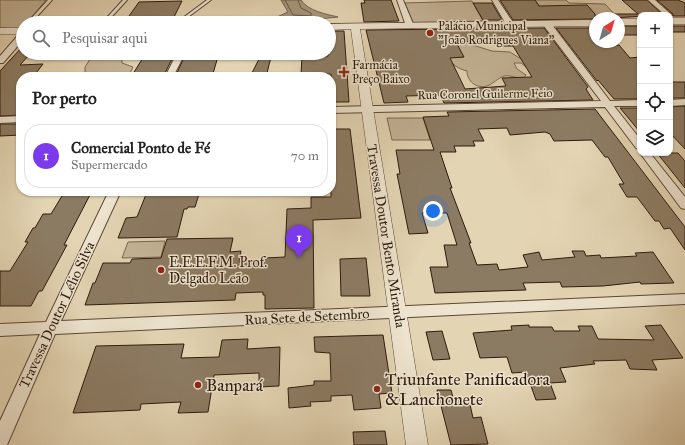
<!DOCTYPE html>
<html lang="pt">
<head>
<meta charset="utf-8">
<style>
  body { margin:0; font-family:"IM FELL Great Primer",serif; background:#f6f6f6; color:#222 }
  .controls { position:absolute; right:12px; top:12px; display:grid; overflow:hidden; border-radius:8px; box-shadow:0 1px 3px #0004 }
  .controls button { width:36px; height:36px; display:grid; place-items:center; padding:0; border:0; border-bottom:1px solid #e0e0e0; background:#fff; color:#222; font:20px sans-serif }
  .compass { position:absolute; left:589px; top:12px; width:36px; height:36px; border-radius:50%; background:#fff; box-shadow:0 1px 3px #0004; rotate:37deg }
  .you { position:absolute; left:433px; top:211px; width:14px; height:14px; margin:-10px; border:3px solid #fff; border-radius:50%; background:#1a73e8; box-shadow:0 0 0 6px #1a73e833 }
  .badge { display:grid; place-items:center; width:26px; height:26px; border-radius:50%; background:#7c3aed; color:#fff; font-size:13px; font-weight:700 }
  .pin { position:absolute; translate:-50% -33px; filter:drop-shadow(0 1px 2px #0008) }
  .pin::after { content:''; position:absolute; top:21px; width:14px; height:12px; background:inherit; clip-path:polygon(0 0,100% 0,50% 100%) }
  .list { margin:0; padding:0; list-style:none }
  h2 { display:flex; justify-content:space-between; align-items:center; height:52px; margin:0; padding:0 16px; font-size:17px }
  h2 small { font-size:13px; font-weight:400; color:#767676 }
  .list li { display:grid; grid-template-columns:26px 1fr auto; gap:12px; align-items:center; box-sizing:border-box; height:64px; margin:0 8px 8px; padding:0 8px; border:1px solid #e0e0e0; border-radius:16px }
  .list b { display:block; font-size:15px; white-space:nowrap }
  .list p { margin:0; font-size:13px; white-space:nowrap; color:#767676 }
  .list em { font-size:13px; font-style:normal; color:#767676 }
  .icon { flex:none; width:22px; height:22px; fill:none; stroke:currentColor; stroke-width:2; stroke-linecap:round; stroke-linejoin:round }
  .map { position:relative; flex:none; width:685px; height:445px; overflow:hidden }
  .search { position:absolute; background:#fff; box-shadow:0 1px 3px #0004; left:16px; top:16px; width:320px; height:44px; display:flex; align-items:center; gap:10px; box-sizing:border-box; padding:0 14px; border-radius:22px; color:#767676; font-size:15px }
  .panel { position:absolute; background:#fff; box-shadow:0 1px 3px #0004; left:16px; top:72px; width:320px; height:124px; border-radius:16px }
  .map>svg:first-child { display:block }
  .green { fill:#c4b497; stroke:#796752 }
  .water { fill:#a5957b; stroke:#75644f }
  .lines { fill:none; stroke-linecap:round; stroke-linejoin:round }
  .shore { stroke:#6a5844; stroke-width:1 }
  .building { fill:#8c7b63; stroke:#2e1a0d; fill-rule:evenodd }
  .service-casing { stroke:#5b4836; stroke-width:2 }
  .minor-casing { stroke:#5b4836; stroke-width:2 }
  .tertiary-casing { stroke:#5b4836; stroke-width:1 }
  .service { fill:#ede3ce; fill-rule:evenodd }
  .minor { fill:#ede3ce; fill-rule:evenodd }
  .tertiary { fill:#ede3ce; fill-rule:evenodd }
  .poi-dot { fill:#8f2418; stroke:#ede3ce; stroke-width:1.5 }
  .labels { text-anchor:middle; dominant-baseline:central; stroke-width:3; stroke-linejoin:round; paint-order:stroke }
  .far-poi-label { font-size:12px; fill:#2e1a0d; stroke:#ede3ce; text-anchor:start }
  .far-street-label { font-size:12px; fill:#2e1a0d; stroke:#ede3ce }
  .street-label { font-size:14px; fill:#2e1a0d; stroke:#ede3ce }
  .poi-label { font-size:14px; fill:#2e1a0d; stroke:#ede3ce; text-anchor:start }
  .near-poi-label { font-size:17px; fill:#2e1a0d; stroke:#ede3ce; text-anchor:start }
</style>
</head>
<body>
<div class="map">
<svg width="685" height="445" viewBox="0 0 685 445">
  <rect width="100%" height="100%" fill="#e3d4b3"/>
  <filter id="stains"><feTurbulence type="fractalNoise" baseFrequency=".005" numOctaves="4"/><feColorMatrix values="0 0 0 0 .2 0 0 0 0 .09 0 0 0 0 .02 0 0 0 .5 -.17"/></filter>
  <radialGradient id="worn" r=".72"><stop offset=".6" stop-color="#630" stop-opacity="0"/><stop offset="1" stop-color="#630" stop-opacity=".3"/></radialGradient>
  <!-- green -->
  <g class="green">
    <path d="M0 0H46L27 23H23L22 29 0 28Z"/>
    <path d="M535 0H566L569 3 605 4 617 17 549 18Z"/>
    <path d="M472 1 483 21 413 23 405 3Z"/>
    <path d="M463 42 492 51 510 52 521 59 534 60 526 67 521 63H514L517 69 526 75 523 79C517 78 510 75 504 76 498 78 493 84 487 86 476 89 467 81 467 71 458 69 451 64 447 56L463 57 457 45Z"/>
    <path d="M94 53H122V63L133 67 128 77H85V67Z"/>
    <path d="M387 118H423L430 140H392Z"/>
    <path d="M165 241 161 257 122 258 128 242Z"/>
  </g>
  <!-- water -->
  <path class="water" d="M281 0H301C308 11 326 14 338 17L298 21 277 17 288 12Z"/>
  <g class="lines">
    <!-- shore -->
    <path class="shore" d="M285 0 293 15 311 16V13L301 8 298 0"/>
  </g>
  <!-- building -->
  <g class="building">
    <path d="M364 0H391L399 21 364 22 361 3H365Z"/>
    <path d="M500 0H535L539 6 587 5 595 14V19L513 20Z"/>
    <path d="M622 0H647L663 15 612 18 608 14H638Z"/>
    <path d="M657 0H678L685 3V16H673V14Z"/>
    <path d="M182 1 171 23H124L139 2Z"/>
    <path d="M473 3H492L502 20H483Z"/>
    <rect x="619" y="26" width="21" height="9"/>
    <rect x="670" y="26" width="15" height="6"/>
    <path d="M544 28 588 87 586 89 593 100 444 103 441 95 406 96 408 102 384 103 366 30ZM485 41 501 43 503 46H513L532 77 502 78 506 86 465 89 450 58 464 57 456 42Z"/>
    <path d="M556 28H595V42H599L602 45H619L630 58 640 57V99H614L598 80 597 81Z"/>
    <path d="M330 31H344L349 102H331V74H301L302 57 328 56Z"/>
    <path d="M23 46V54H30L20 65 43 64 33 77H21V115L0 116V71Z"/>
    <path d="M146 53H175L165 73H160L158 77H131Z"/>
    <path d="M186 53H219L212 77H186L187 73H177Z"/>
    <path d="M262 53H272L266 77H250Z"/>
    <rect x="670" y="82" width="15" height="16"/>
    <path d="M685 106V149L670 133V107Z"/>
    <path d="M620 108H640V132Z"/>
    <path d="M595 109 685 227V250L670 228 664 229 659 221H655L637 197H627L619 184H624L608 157H605L592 140 554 141 550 134 545 132 510 135 507 128 478 129 484 141H473L475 146H454L456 152H440L452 188H450L471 243H469L477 265 497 264 499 270 528 267 523 255 539 252 542 260 575 257 572 251H584L586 256 600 255 601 258 637 256 635 253 653 252 674 283 641 284 640 282 603 286 562 287 560 282 523 283 526 290 435 293 430 267H448L444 245H457L447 213H422L428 233 409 234 397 174H400L396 150H434L423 117 449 116 447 112Z"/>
    <path d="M0 124H21V135L0 136Z"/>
    <path d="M331 129H350L361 218 313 220 314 308 265 309V295H263V292L236 293 235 300 85 305 93 283H95L103 263H130L132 259 161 258 167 239 233 238 230 252 241 251 239 262 265 261V258L285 257 287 209 311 208V197H331Z"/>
    <path d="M657 153H678L685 161V188Z"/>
    <path d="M65 191H92L64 245H67L42 291H39L31 306H0V271H10L28 242H25L33 228H35L43 214H51Z"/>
    <path d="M163 191H200L195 207H188L187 209H184L177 237 118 238 126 218 137 217 147 192Z"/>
    <path d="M366 258 370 296H341L340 259Z"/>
    <path d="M529 325V327H552L554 331H580L578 326H592L598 339 654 340 645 326 661 325 683 358 652 360 657 370 630 369 626 360 593 361 595 364 560 368 566 382 550 383 556 399 536 400 526 372 512 373 507 357 480 358 473 333 512 330 511 326Z"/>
    <path d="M442 331 450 359 433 360 426 332Z"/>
    <path d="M383 335 392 393 379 394 381 408 354 410 352 395 331 396V401L310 402 311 406 289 408 288 388 314 385V381H331L330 353 315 352 314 337Z"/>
    <path d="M248 339 247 349 280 347 279 386 259 387V373L214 375 208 412 178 413 181 402 141 404 140 410 73 413 96 346 184 344 181 358 219 357 222 340Z"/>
    <path d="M437 390H451L454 401 469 400 473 418 481 417 488 444 451 445Z"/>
    <path d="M385 431 387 445H354L353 432Z"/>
  </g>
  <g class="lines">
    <defs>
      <g id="service">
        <path d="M48 0H52L31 23H27Z"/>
        <path d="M123 0H127L106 23H102Z"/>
        <path d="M207 0H211L180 23H176Z"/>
      </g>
      <g id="minor">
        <path d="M397 0H403L414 26 413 28 406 26Z"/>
        <path d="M492 0H498L514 24 513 26H507Z"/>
        <path d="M648 0H655L672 15 670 17V15H665Z"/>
        <path d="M544 22H550L610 101 640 100V106H614L640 139V149L636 148 605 107 331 113V107L601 101 544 26Z"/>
        <path d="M20 33H23V40L3 63H0V56Z"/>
        <path d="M177 53H185L173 77H165Z"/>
        <path d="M685 99V105L670 106V100Z"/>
        <path d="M21 116V122L0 123V117Z"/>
        <path d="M640 153H650L685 197V209L681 208Z"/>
        <path d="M109 191H121L61 321 685 294V304L55 334 7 445H0V421L40 334 0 336V324L46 322Z"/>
      </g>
      <g id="tertiary">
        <rect x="670" y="18" width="15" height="6"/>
        <rect x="619" y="19" width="21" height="6"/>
        <path d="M595 20V26L360 29 428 445H406L351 29 329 30V24Z"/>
        <rect x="0" y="28" width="23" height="6"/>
      </g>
    </defs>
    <!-- service casing -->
    <use href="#service" class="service-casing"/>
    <!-- minor casing -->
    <use href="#minor" class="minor-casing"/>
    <!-- tertiary casing -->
    <use href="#tertiary" class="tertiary-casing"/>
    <!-- service -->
    <use href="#service" class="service"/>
    <!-- minor -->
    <use href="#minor" class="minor"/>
    <!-- tertiary -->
    <use href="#tertiary" class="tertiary"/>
  </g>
  <!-- markers -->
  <g class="poi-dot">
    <circle cx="430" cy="33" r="4"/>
    <path d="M342 66h4v4h4v4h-4v4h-4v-4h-4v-4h4z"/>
    <circle cx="161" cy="270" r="4"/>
    <circle cx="198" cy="385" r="4"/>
    <circle cx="377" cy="389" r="4"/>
  </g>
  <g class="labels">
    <!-- far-poi labels -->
    <g class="far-poi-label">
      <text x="438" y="26">Palácio Municipal<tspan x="438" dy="14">"João Rodrigues Viana"</tspan></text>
      <text x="352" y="65">Farmácia<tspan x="352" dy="14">Preço Baixo</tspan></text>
    </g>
    <!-- far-street labels -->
    <g class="far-street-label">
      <text transform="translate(485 94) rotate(-1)">Rua Coronel Guilerme Feio</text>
    </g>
    <!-- street labels -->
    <g class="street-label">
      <text transform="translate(386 236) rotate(81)">Travessa Doutor Bento Miranda</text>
      <text transform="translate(57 315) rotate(-65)">Travessa Doutor Lélio Silva</text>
      <text transform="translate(307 317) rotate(-3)">Rua Sete de Setembro</text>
    </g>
    <!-- poi labels -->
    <g class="poi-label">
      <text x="169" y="262">E.E.E.F.M. Prof.<tspan x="169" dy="16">Delgado Leão</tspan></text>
    </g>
    <!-- near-poi labels -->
    <g class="near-poi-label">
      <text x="385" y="379">Triunfante Panificadora<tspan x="385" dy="20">&amp;Lanchonete</tspan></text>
      <text x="206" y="385">Banpará</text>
    </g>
  </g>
  <rect width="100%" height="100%" filter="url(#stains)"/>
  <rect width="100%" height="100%" fill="url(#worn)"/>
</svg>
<div class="controls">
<button>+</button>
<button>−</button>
<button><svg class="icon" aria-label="locate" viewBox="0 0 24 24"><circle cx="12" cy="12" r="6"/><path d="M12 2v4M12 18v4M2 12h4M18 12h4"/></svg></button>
<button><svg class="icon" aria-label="layers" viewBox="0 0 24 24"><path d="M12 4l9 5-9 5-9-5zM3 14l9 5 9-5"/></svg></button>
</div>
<svg class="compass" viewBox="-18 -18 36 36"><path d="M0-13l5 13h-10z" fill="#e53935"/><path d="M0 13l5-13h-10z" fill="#767676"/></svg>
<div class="you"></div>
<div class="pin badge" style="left:299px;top:258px">1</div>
<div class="search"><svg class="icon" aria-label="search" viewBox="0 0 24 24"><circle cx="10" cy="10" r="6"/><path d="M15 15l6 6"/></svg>Pesquisar aqui</div>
<section class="panel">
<h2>Por perto<small></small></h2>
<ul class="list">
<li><span class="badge">1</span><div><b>Comercial Ponto de Fé</b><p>Supermercado</p></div><em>70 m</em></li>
</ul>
</section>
</div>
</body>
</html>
